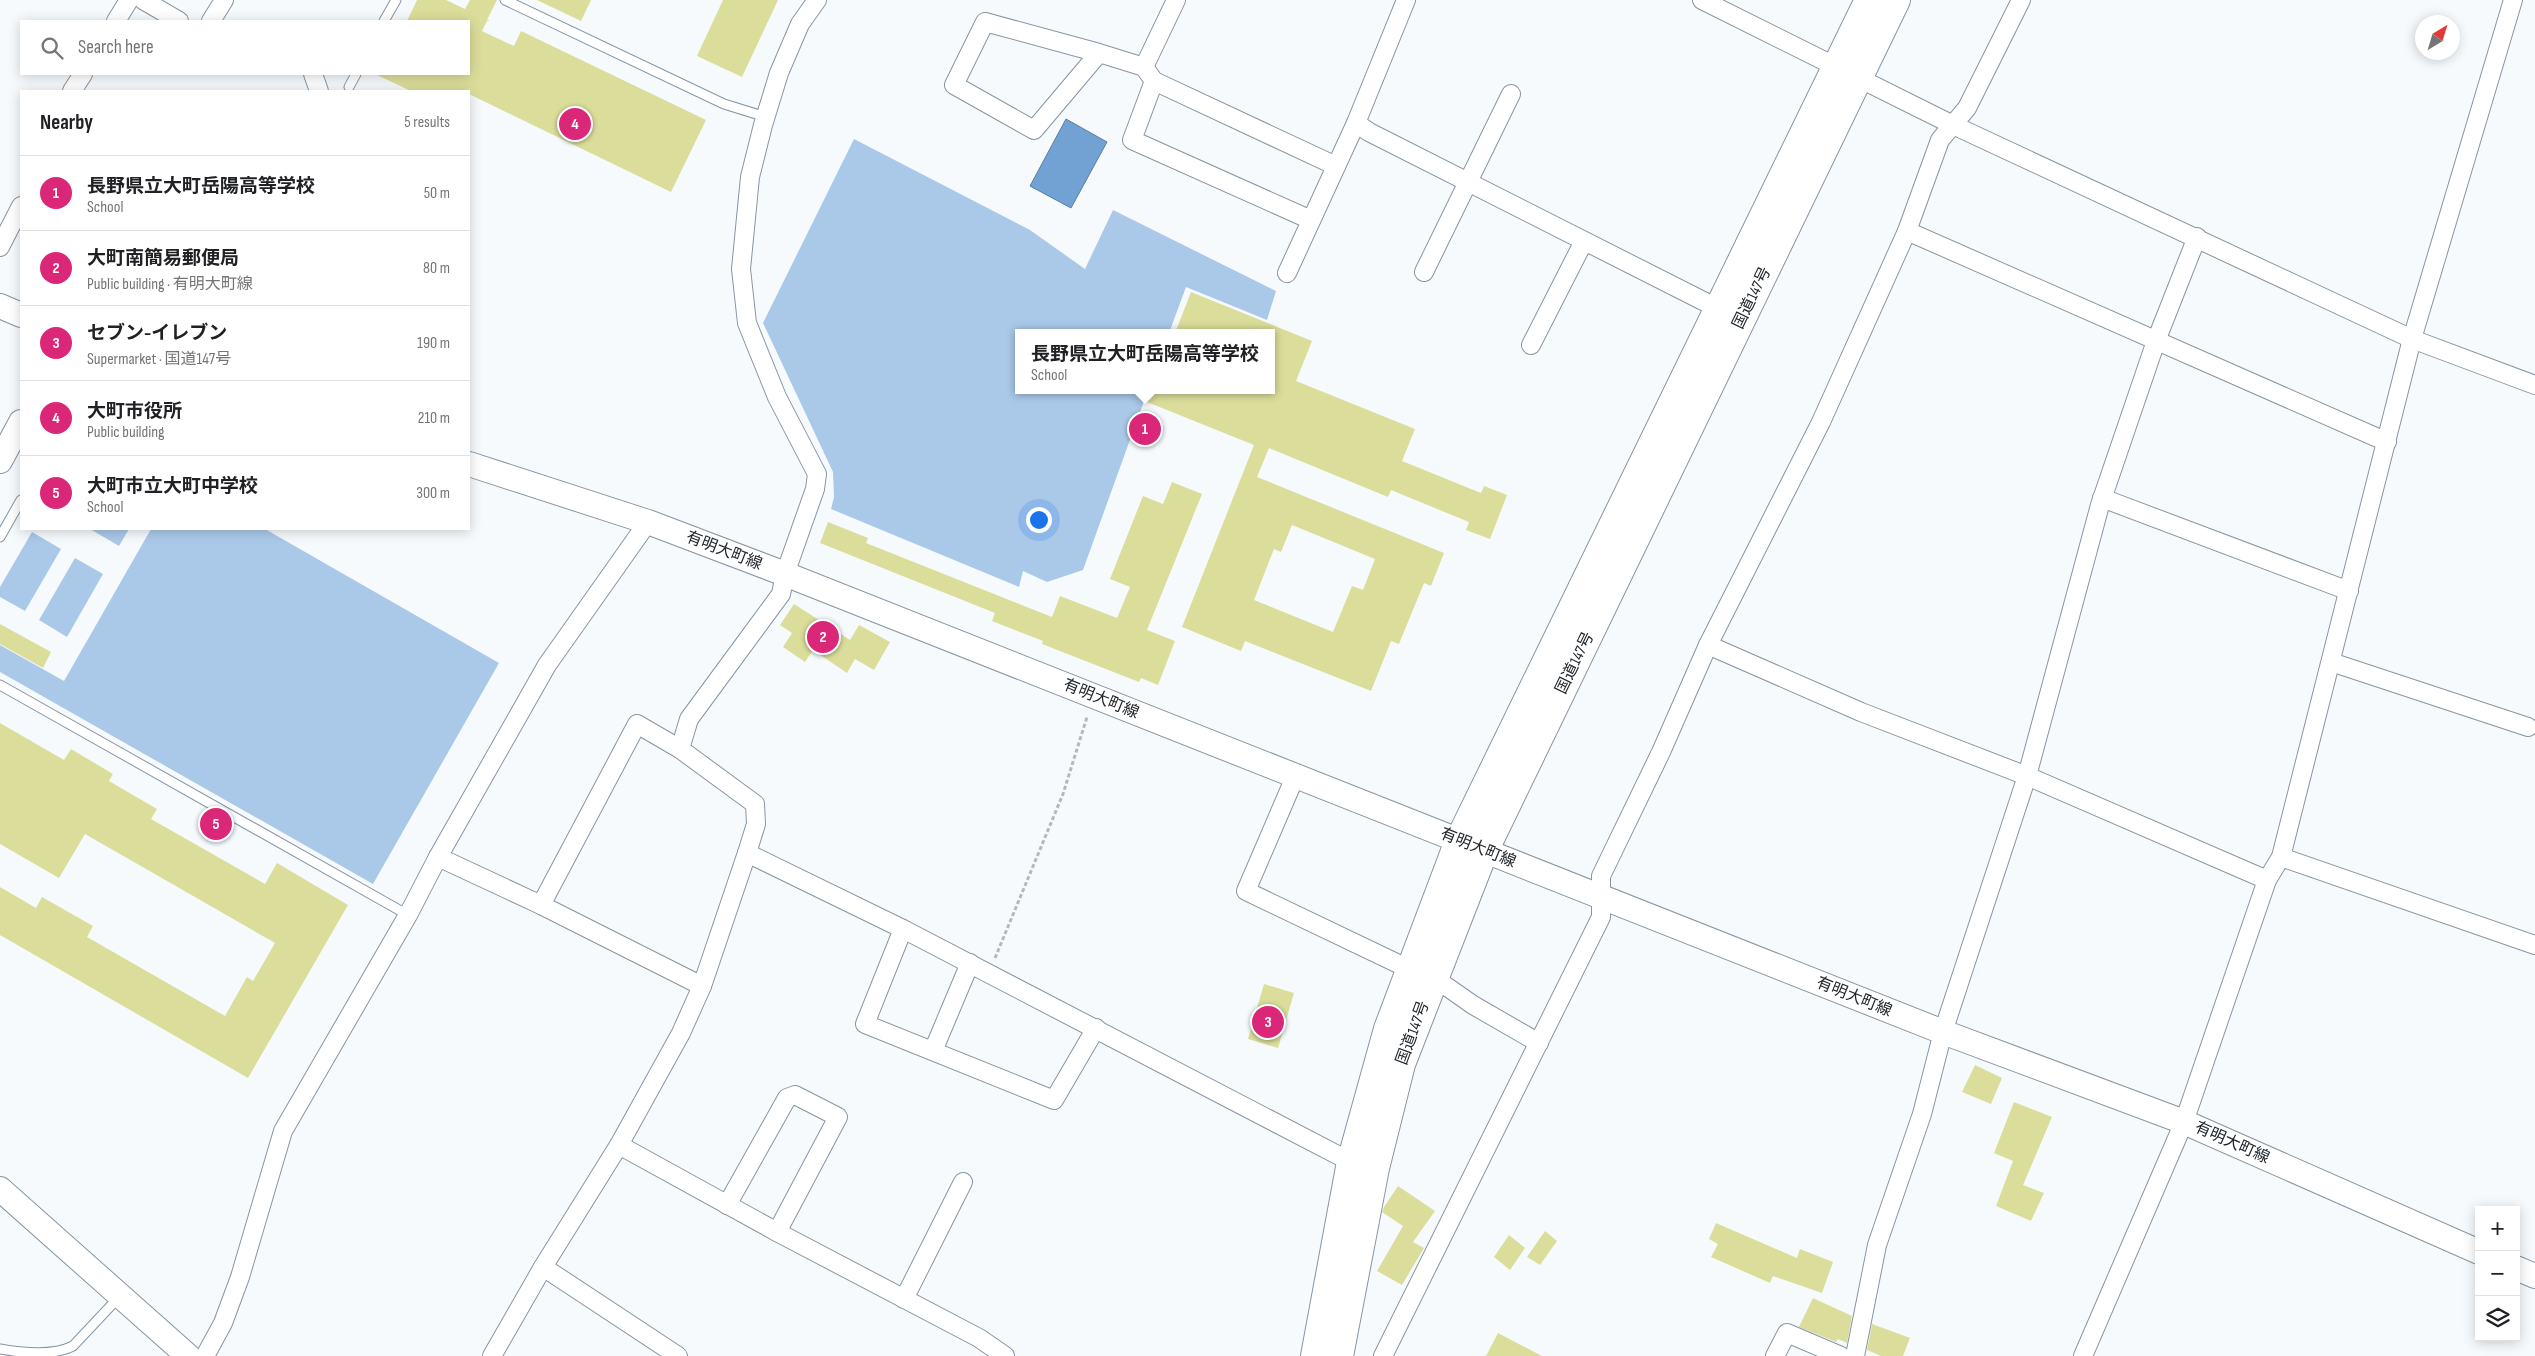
<!DOCTYPE html>
<html lang="en">
<head>
<meta charset="utf-8">
<style>
  body { margin:0; font-family:"Sofia Sans Condensed","Noto Sans JP",sans-serif; background:#f6f6f6; color:#202124 }
  .controls { position:absolute; right:15px; bottom:15px; display:grid; overflow:hidden; border-radius:0px; box-shadow:0 2px 12px #0003 }
  .controls button { width:45px; height:45px; display:grid; place-items:center; padding:0; border:0; border-bottom:1px solid #e0e0e0; background:#fff; color:#202124; font:25px sans-serif }
  .compass { position:absolute; left:2415px; top:15px; width:45px; height:45px; border-radius:50%; background:#fff; box-shadow:0 2px 12px #0003; rotate:38deg }
  .you { position:absolute; left:1038px; top:519px; width:18px; height:18px; margin:-12px; border:4px solid #fff; border-radius:50%; background:#1a73e8; box-shadow:0 0 0 8px #1a73e833 }
  .badge { display:grid; place-items:center; width:32px; height:32px; border-radius:50%; background:#db2777; color:#fff; font-size:16px; font-weight:700 }
  .pin { position:absolute; translate:-50% -50%; border:2px solid #fff; box-shadow:0 1px 5px #0006 }
  .popup { position:absolute; left:1015px; top:329px; width:260px; height:65px; box-sizing:border-box; display:grid; place-content:center; border-radius:0px; background:#fff; filter:drop-shadow(0 1px 4px #0005); font-size:16px; white-space:nowrap; color:#757577 }
  .popup b { font-size:19px; color:#202124 }
  .popup::after { content:''; position:absolute; left:50%; top:100%; margin-left:-10px; border:10px solid transparent; border-top-color:#fff }
  .list { margin:0; padding:0; list-style:none }
  h2 { display:flex; justify-content:space-between; align-items:center; height:65px; margin:0; padding:0 20px; font-size:21px }
  h2 small { font-size:16px; font-weight:400; color:#757577 }
  .list li { display:grid; grid-template-columns:32px 1fr auto; gap:15px; align-items:center; box-sizing:border-box; height:75px; padding:0 20px; border-top:1px solid #e0e0e0 }
  .list b { display:block; font-size:19px; white-space:nowrap }
  .list p { margin:0; font-size:16px; white-space:nowrap; color:#757577 }
  .list em { font-size:16px; font-style:normal; color:#757577 }
  .icon { flex:none; width:28px; height:28px; fill:none; stroke:currentColor; stroke-width:2; stroke-linecap:round; stroke-linejoin:round }
  .map { position:relative; flex:none; width:2535px; height:1356px; overflow:hidden }
  .search { position:absolute; background:#fff; box-shadow:0 2px 12px #0003; left:20px; top:20px; width:450px; height:55px; display:flex; align-items:center; gap:12px; box-sizing:border-box; padding:0 18px; border-radius:0px; color:#757577; font-size:19px }
  .panel { position:absolute; background:#fff; box-shadow:0 2px 12px #0003; left:20px; top:90px; width:450px; height:440px; border-radius:0px }
  .map>svg:first-child { display:block }
  .green { fill:#aac9e9 }
  .water { fill:#72a2d3; stroke:#5a7da1 }
  .building { fill:#dbde9a; fill-rule:evenodd }
  .lines { fill:none; stroke-linecap:round; stroke-linejoin:round }
  .lane-casing { stroke:#8795a4; stroke-width:11 }
  .street-casing { stroke:#8795a4; stroke-width:20 }
  .secondary-casing { stroke:#8795a4; stroke-width:26 }
  .highway-casing { stroke:#8795a4; stroke-width:30 }
  .path { stroke:#b3b8bb; stroke-width:3; stroke-dasharray:4 2.5; stroke-linecap:butt }
  .lane { stroke:#fff; stroke-width:9 }
  .street { stroke:#fff; stroke-width:18 }
  .secondary { stroke:#fff; stroke-width:24 }
  .highway { stroke:#fff; stroke-width:28 }
  .labels { text-anchor:middle; dominant-baseline:central; stroke-width:4; stroke-linejoin:round; paint-order:stroke }
  .street-label { font-size:16px; fill:#21272c; stroke:#fff }
</style>
</head>
<body>
<div class="map">
<svg width="2535" height="1356" viewBox="0 0 2535 1356">
  <rect width="100%" height="100%" fill="#f6fafd"/>
  <!-- green -->
  <g class="green">
    <path d="M854 139 1030 230 1085 269 1113 210 1276 291 1267 320 1186 287 1169 333H1019V390H1148L1083 570 1047 582 1023 571 1019 587 831 509 834 497 833 472 763 323Z"/>
    <path d="M90 529H129L119 546Z"/>
    <path d="M151 529H265L499 663 373 884 0 672V645L64 681Z"/>
    <path d="M32 532 61 549 25 611 0 597V587Z"/>
    <path d="M75 558 103 574 67 637 39 620Z"/>
  </g>
  <!-- water -->
  <path class="water" d="M1066 119 1107 142 1071 208 1030 186Z"/>
  <!-- building -->
  <g class="building">
    <path d="M417 0H446L465 9 470 0H497L487 20 490 21H487L482 31 514 46 521 31 706 120 671 192 469 94V91H411L375 74H469V21H407Z"/>
    <path d="M537 0H591L581 21Z"/>
    <path d="M723 0H778L742 77 697 56Z"/>
    <path d="M1191 292 1312 341 1296 381 1415 429 1402 461 1481 493 1484 486 1507 495 1490 539 1466 530 1469 522 1391 490 1388 497 1269 448 1257 477 1444 553 1431 586 1424 583 1399 644 1391 641 1371 691 1245 641 1241 651 1182 627 1254 445 1147 402 1152 390H1271V333H1175ZM1292 525 1375 559 1363 590 1352 586 1333 632 1254 600 1274 549 1281 552Z"/>
    <path d="M1172 482 1202 494 1147 630 1175 641 1158 685 1141 678 1139 682 1042 644 1043 641 992 621 995 613 820 543 828 522 868 538 866 543 1052 617 1060 596 1117 618 1130 587 1110 579 1143 496 1163 504Z"/>
    <path d="M794 604 850 640 859 625 890 642 874 670 855 659 847 673 813 650 805 662 783 647 792 633 780 625Z"/>
    <path d="M0 624 51 652 43 668 0 644Z"/>
    <path d="M0 723 64 760 71 749 113 774 109 781 157 809 151 819 265 884 277 863 348 905 248 1078 0 935V887L36 908 42 897 93 926 87 937 225 1016 247 977 253 981 275 943 85 834 59 878 0 844Z"/>
    <path d="M1264 984 1294 993 1278 1048 1248 1039Z"/>
    <path d="M1975 1065 2002 1078 1991 1104 1962 1092Z"/>
    <path d="M2014 1102 2052 1117 2023 1185 2044 1193 2031 1221 1996 1206 2013 1161 1994 1153Z"/>
    <path d="M1398 1186 1435 1211 1413 1242 1424 1248 1402 1285 1377 1271 1403 1226 1382 1212 1384 1207Z"/>
    <path d="M1716 1223 1797 1258 1800 1249 1833 1262 1822 1293 1773 1276 1770 1283 1711 1257 1718 1244 1709 1239Z"/>
    <path d="M1545 1231 1557 1241 1540 1265 1527 1257Z"/>
    <path d="M1509 1235 1525 1248 1510 1270 1494 1257Z"/>
    <path d="M1813 1298 1852 1316 1847 1343 1838 1339 1836 1342 1799 1327Z"/>
    <path d="M1872 1324 1910 1338 1903 1356H1881L1867 1350Z"/>
    <path d="M1498 1333 1542 1356H1486Z"/>
  </g>
  <g class="lines">
    <defs>
      <g id="lane">
        <path d="M505 0 724 104 766 117"/>
        <path d="M384 21 396 0"/>
        <path d="M349 87 356 74"/>
        <path d="M0 537 21 500"/>
        <path d="M0 685 408 915"/>
        <path d="M0 1349C22 1353 53 1356 73 1346L120 1296"/>
      </g>
      <g id="street">
        <path d="M143 0 179 21"/>
        <path d="M1702 0 1953 125 2412 339 2535 385"/>
        <path d="M116 21 129 0"/>
        <path d="M211 21 224 0"/>
        <path d="M1099 53 1034 130 954 85 985 22 1099 53 1144 67 1154 81 1336 166"/>
        <path d="M1144 67 1176 0"/>
        <path d="M313 74 319 91"/>
        <path d="M1154 81 1132 140 1311 220"/>
        <path d="M72 91 83 74"/>
        <path d="M1356 123 1369 132 1717 308"/>
        <path d="M1907 231 2387 442"/>
        <path d="M0 247 21 206"/>
        <path d="M1424 272 1511 94"/>
        <path d="M1287 273 1356 123 1406 0"/>
        <path d="M1531 345 1584 241"/>
        <path d="M2102 498 2349 591"/>
        <path d="M1708 645 1861 712 2027 776 2267 880 2281 857 2412 339 2513 0"/>
        <path d="M2331 662 2528 727"/>
        <path d="M680 749 689 719 781 594 785 574 815 489 817 474 777 397 747 323 741 269 750 177 763 125 779 73 800 24 817 0"/>
        <path d="M1295 777 1246 891 1409 969"/>
        <path d="M747 853 903 929 1351 1162"/>
        <path d="M438 857 541 905 702 986"/>
        <path d="M2281 857 2535 945"/>
        <path d="M903 929 865 1024 1054 1100 1096 1028"/>
        <path d="M1433 977 1473 1005 1539 1043"/>
        <path d="M933 1051 970 963"/>
        <path d="M619 1145 777 1232 979 1338 1005 1356"/>
        <path d="M727 1205 787 1098 795 1095 838 1117 777 1232"/>
        <path d="M543 1267 678 1356"/>
        <path d="M904 1299 963 1182"/>
        <path d="M205 1356 223 1323 240 1277 283 1131 408 915 438 857 547 665 648 522"/>
        <path d="M492 1356 543 1267 619 1145 681 1033 702 986 747 853 756 824 755 804 680 749 637 724 541 905"/>
        <path d="M1383 1356 1601 917V876L1661 752 1708 645 1821 422 1907 231 1940 140 1967 108 2021 0"/>
        <path d="M1775 1356 1787 1333 1841 1356"/>
        <path d="M1855 1356 1877 1245 1922 1114 1943 1032 2027 776 2100 505 2156 341 2197 237"/>
        <path d="M2083 1356 2184 1122 2267 880"/>
      </g>
      <g id="secondary">
        <path d="M0 306 21 315"/>
        <path d="M0 461 21 422"/>
        <path d="M469 464 648 522 785 574 1943 1032 2184 1122 2479 1252"/>
        <path d="M0 1189 188 1356"/>
        <path d="M2516 1268 2535 1276"/>
      </g>
      <g id="highway">
        <path d="M1315 1356 1351 1162 1388 1029 1459 841 1869 0"/>
        <path d="M1339 1356 1375 1168 1401 1064 1484 851 1896 0"/>
      </g>
    </defs>
    <!-- lane casing -->
    <use href="#lane" class="lane-casing"/>
    <!-- street casing -->
    <use href="#street" class="street-casing"/>
    <!-- secondary casing -->
    <use href="#secondary" class="secondary-casing"/>
    <!-- highway casing -->
    <use href="#highway" class="highway-casing"/>
    <!-- path -->
    <path class="path" d="M995 958 1063 794 1087 717"/>
    <!-- lane -->
    <use href="#lane" class="lane"/>
    <!-- street -->
    <use href="#street" class="street"/>
    <!-- secondary -->
    <use href="#secondary" class="secondary"/>
    <!-- highway -->
    <use href="#highway" class="highway"/>
  </g>
  <g class="labels">
    <!-- street labels -->
    <g class="street-label">
      <text transform="translate(1752 298) rotate(-64)">国道147号</text>
      <text transform="translate(724 551) rotate(21)">有明大町線</text>
      <text transform="translate(1575 663) rotate(-64)">国道147号</text>
      <text transform="translate(1101 699) rotate(22)">有明大町線</text>
      <text transform="translate(1478 848) rotate(22)">有明大町線</text>
      <text transform="translate(1854 997) rotate(22)">有明大町線</text>
      <text transform="translate(1413 1033) rotate(-70)">国道147号</text>
      <text transform="translate(2232 1143) rotate(24)">有明大町線</text>
    </g>
  </g>
</svg>
<div class="controls">
<button>+</button>
<button>−</button>
<button><svg class="icon" aria-label="layers" viewBox="0 0 24 24"><path d="M12 4l9 5-9 5-9-5zM3 14l9 5 9-5"/></svg></button>
</div>
<svg class="compass" viewBox="-18 -18 36 36"><path d="M0-13l5 13h-10z" fill="#e53935"/><path d="M0 13l5-13h-10z" fill="#757577"/></svg>
<div class="you"></div>
<div class="pin badge" style="left:1145px;top:429px">1</div>
<div class="popup"><b>長野県立大町岳陽高等学校</b>School</div>
<div class="pin badge" style="left:823px;top:637px">2</div>
<div class="pin badge" style="left:1268px;top:1022px">3</div>
<div class="pin badge" style="left:575px;top:124px">4</div>
<div class="pin badge" style="left:216px;top:824px">5</div>
<div class="search"><svg class="icon" aria-label="search" viewBox="0 0 24 24"><circle cx="10" cy="10" r="6"/><path d="M15 15l6 6"/></svg>Search here</div>
<section class="panel">
<h2>Nearby<small>5 results</small></h2>
<ul class="list">
<li><span class="badge">1</span><div><b>長野県立大町岳陽高等学校</b><p>School</p></div><em>50 m</em></li>
<li><span class="badge">2</span><div><b>大町南簡易郵便局</b><p>Public building · 有明大町線</p></div><em>80 m</em></li>
<li><span class="badge">3</span><div><b>セブン-イレブン</b><p>Supermarket · 国道147号</p></div><em>190 m</em></li>
<li><span class="badge">4</span><div><b>大町市役所</b><p>Public building</p></div><em>210 m</em></li>
<li><span class="badge">5</span><div><b>大町市立大町中学校</b><p>School</p></div><em>300 m</em></li>
</ul>
</section>
</div>
</body>
</html>
